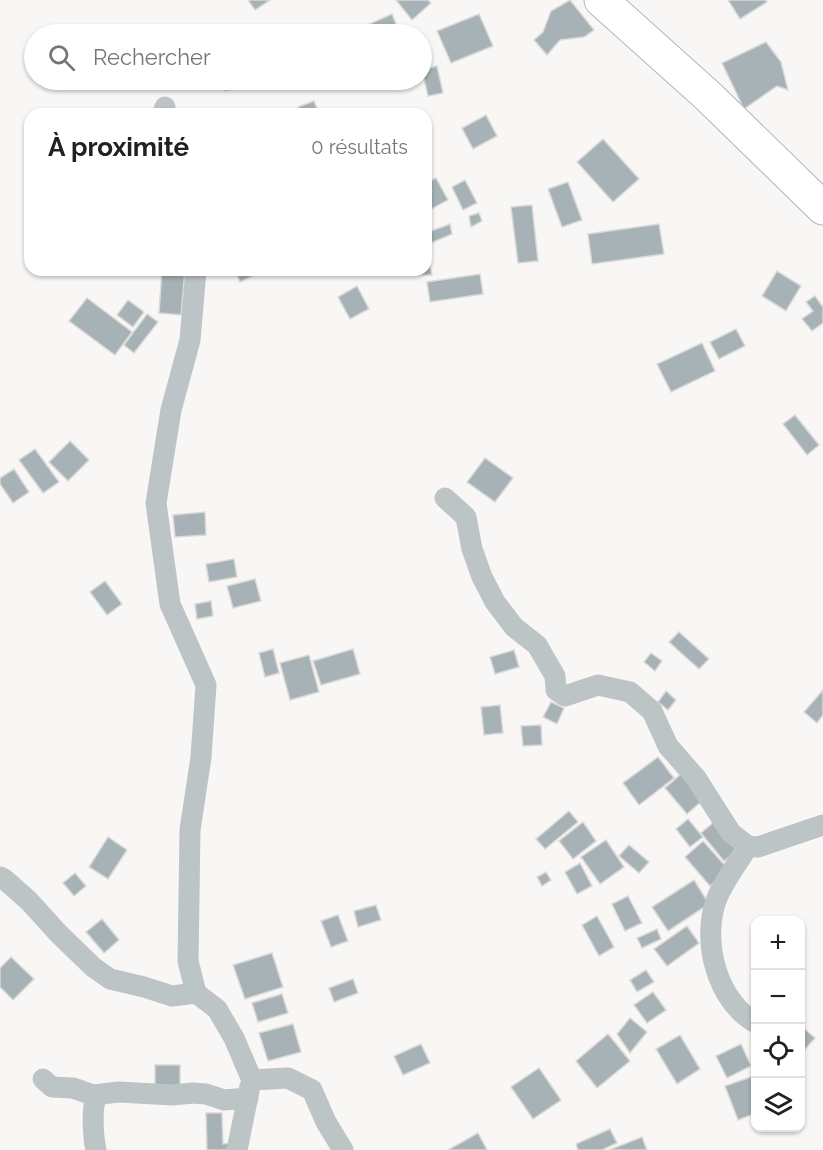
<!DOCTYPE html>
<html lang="fr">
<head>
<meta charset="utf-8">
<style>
  body { margin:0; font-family:Raleway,sans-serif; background:#f2f2f2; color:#202124 }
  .controls { position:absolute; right:18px; bottom:18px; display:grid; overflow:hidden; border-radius:12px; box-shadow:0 2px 4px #0004 }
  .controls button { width:54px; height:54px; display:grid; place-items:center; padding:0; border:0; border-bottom:2px solid #e0e0e0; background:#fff; color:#202124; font:30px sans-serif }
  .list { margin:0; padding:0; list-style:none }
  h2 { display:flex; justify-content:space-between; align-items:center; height:78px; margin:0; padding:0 24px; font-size:26px }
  h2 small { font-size:20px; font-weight:400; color:#757577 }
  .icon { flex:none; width:33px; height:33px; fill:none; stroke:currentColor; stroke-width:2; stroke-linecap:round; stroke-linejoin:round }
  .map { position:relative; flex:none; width:823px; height:1150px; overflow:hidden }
  .search { position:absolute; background:#fff; box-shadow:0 2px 4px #0004; left:24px; top:24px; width:408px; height:66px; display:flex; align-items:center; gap:15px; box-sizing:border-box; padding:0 21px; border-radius:33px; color:#757577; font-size:22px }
  .panel { position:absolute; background:#fff; box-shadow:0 2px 4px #0004; left:24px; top:108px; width:408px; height:168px; border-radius:18px }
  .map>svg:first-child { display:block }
  .building { fill:#a6b2b5; stroke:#dad9d8; stroke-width:1.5 }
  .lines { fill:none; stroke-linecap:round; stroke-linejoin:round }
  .primary-casing { stroke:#b1b8ba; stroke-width:35 }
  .street { stroke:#bdc4c5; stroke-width:21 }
  .primary { stroke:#fff; stroke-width:33 }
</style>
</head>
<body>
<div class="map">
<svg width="823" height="1150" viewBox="0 0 823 1150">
  <rect width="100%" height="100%" fill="#f8f7f5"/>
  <!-- building -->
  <g class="building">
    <path d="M248 0H270L255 10Z"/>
    <path d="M396 0H428L431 3 412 20Z"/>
    <path d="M570 0 594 30 584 37 560 40 547 55 534 40 543 32 551 11Z"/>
    <path d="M728 0H766L767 2 740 19Z"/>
    <path d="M392 14 400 34H369L365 26Z"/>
    <path d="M479 14 493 46 451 63 437 31Z"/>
    <path d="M766 42 781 62 788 90 777 86 744 109 722 63Z"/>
    <path d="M437 66 443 93 428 96 422 70Z"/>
    <path d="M220 80H238L241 88 225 91Z"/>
    <path d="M314 101 319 114H300L298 107Z"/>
    <path d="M486 115 497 136 473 149 462 128Z"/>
    <path d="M603 139 639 179 613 202 577 162Z"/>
    <path d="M436 178 448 200 426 212V183Z"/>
    <path d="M465 180 477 203 463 210 452 187Z"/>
    <path d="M568 182 582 220 562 227 548 189Z"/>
    <path d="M532 205 538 261 518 263 511 207Z"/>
    <path d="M479 213 482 221 471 227 469 216Z"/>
    <path d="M450 224 452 234 431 243 426 233Z"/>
    <path d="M659 224 664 254 592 264 588 234Z"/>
    <path d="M426 246 432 275H416L414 270H426Z"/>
    <path d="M90 270H116L91 274Z"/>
    <path d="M162 270H185L181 315 159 313Z"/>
    <path d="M235 270H265L240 282Z"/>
    <path d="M777 271 801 286 786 311 762 296Z"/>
    <path d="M480 274 483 294 430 302 427 282Z"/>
    <path d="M357 286 369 309 350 319 338 297Z"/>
    <path d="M815 296 823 307V323L812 331 802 319 813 311 806 302Z"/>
    <path d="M87 298 132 332 115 355 69 321Z"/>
    <path d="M128 300 144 312 133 327 117 315Z"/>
    <path d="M147 314 158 322 134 353 124 345Z"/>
    <path d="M736 329 745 346 719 359 710 342Z"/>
    <path d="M702 343 715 371 671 392 657 364Z"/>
    <path d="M795 415 819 445 807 455 783 424Z"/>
    <path d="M70 441 89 460 68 481 49 462Z"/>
    <path d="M35 449 59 482 43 493 19 460Z"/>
    <path d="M485 458 513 478 495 502 467 482Z"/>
    <path d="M14 469 29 492 13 503 0 484V478Z"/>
    <path d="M205 512 206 535 175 537 173 515Z"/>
    <path d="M234 559 237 577 209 582 206 564Z"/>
    <path d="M255 579 261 601 233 608 227 586Z"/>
    <path d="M105 581 122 604 107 615 90 592Z"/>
    <path d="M211 601 213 616 197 619 195 604Z"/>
    <path d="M679 632 709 659 699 669 669 642Z"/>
    <path d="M273 649 279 673 265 677 259 653Z"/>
    <path d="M353 649 360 674 321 685 313 661Z"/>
    <path d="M514 650 519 667 495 674 490 657Z"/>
    <path d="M651 653 662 661 655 671 644 662Z"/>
    <path d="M309 655 319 692 290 700 280 663Z"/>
    <path d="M823 690V715L817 723 804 712Z"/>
    <path d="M666 691 676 700 668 710 658 702Z"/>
    <path d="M551 702 564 708 557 724 543 717Z"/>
    <path d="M500 705 503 733 484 735 481 707Z"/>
    <path d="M541 725 542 745 523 746 521 726Z"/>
    <path d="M658 757 674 778 639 805 623 783Z"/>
    <path d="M681 774 703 800 687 814 665 788Z"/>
    <path d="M569 811 578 822 545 849 536 839Z"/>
    <path d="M688 819 703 837 690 847 676 829Z"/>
    <path d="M583 822 596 841 573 859 559 841Z"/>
    <path d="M714 822 737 850 724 861 701 833Z"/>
    <path d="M108 837 127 850 108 879 89 867Z"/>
    <path d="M606 840 624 867 600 884 581 857Z"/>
    <path d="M703 841 729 870 710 886 685 857Z"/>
    <path d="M629 845 649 862 639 873 619 856Z"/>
    <path d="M580 863 592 886 577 894 565 872Z"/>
    <path d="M546 872 551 880 542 886 537 877Z"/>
    <path d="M75 873 86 886 74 896 63 883Z"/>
    <path d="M694 880 709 904 668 931 652 907Z"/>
    <path d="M628 896 642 923 625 931 612 904Z"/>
    <path d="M376 905 381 920 358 927 354 911Z"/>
    <path d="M338 915 348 941 331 947 321 921Z"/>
    <path d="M597 916 614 947 599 956 582 925Z"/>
    <path d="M102 919 119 940 104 953 86 932Z"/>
    <path d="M687 926 699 943 667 966 654 949Z"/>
    <path d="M657 929 661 939 642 948 637 938Z"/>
    <path d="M272 953 283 987 245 999 233 965Z"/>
    <path d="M11 957 34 979 13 1000 0 987V968Z"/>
    <path d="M646 970 654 982 637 992 630 980Z"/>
    <path d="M353 979 358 993 334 1002 329 988Z"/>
    <path d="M653 992 666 1010 647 1023 634 1005Z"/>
    <path d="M282 994 288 1013 258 1022 252 1003Z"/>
    <path d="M630 1018 647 1032 630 1053 617 1034Z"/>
    <path d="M293 1024 301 1052 268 1061 259 1033Z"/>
    <path d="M800 1025 815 1038 800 1055Z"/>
    <path d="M608 1034 630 1061 597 1088 576 1061Z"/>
    <path d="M680 1035 700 1069 677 1084 656 1049Z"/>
    <path d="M421 1044 430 1063 403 1075 394 1056Z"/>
    <path d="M741 1044 751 1066 727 1078 716 1056Z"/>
    <rect x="155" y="1065" width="25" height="25"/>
    <path d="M539 1068 561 1100 533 1119 511 1087Z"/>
    <path d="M754 1076 756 1080V1113L738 1120 725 1086Z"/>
    <path d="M206 1113H222L223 1144 230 1143V1150H207Z"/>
    <path d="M610 1129 617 1143 602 1150H578L576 1144Z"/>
    <path d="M478 1133 487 1150H448Z"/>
    <path d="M642 1137 647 1150H609Z"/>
  </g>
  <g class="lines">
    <defs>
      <path id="primary" d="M601 0 708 96 823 208"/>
    </defs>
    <!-- primary casing -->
    <use href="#primary" class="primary-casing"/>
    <!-- street -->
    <g class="street">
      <path d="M163 114 165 107"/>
      <path d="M196 270 190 340 171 410 156 503 170 604 206 685 201 757 190 830 188 961 196 993"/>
      <path d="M445 498 466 517 472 549 482 577 495 602 514 627 537 645 555 676 556 690 565 696 598 685 630 692 652 711 668 746 696 778 731 833 748 846 758 847 823 825"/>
      <path d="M748 846C739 861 723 883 717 898 701 939 716 1001 756 1023"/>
      <path d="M0 877 4 879 29 901 58 933 93 967 110 979 144 987 172 996 196 993 217 1009 234 1038 252 1080 288 1078 312 1090 326 1122 343 1150"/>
      <path d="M43 1079 52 1087 73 1088 93 1095 119 1092 172 1095 193 1093 206 1094 224 1100 248 1098"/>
      <path d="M96 1150C93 1136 91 1107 97 1095"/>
      <path d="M237 1150 250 1086"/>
    </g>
    <!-- primary -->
    <use href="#primary" class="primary"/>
  </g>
</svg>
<div class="controls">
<button>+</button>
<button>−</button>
<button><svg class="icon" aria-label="locate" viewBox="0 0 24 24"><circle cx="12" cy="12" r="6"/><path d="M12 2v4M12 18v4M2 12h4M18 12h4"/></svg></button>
<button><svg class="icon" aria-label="layers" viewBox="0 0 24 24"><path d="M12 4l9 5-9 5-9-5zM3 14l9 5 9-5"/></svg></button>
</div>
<div class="search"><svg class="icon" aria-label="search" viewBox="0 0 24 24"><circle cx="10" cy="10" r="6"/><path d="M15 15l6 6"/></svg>Rechercher</div>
<section class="panel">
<h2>À proximité<small>0 résultats</small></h2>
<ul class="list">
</ul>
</section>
</div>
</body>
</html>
